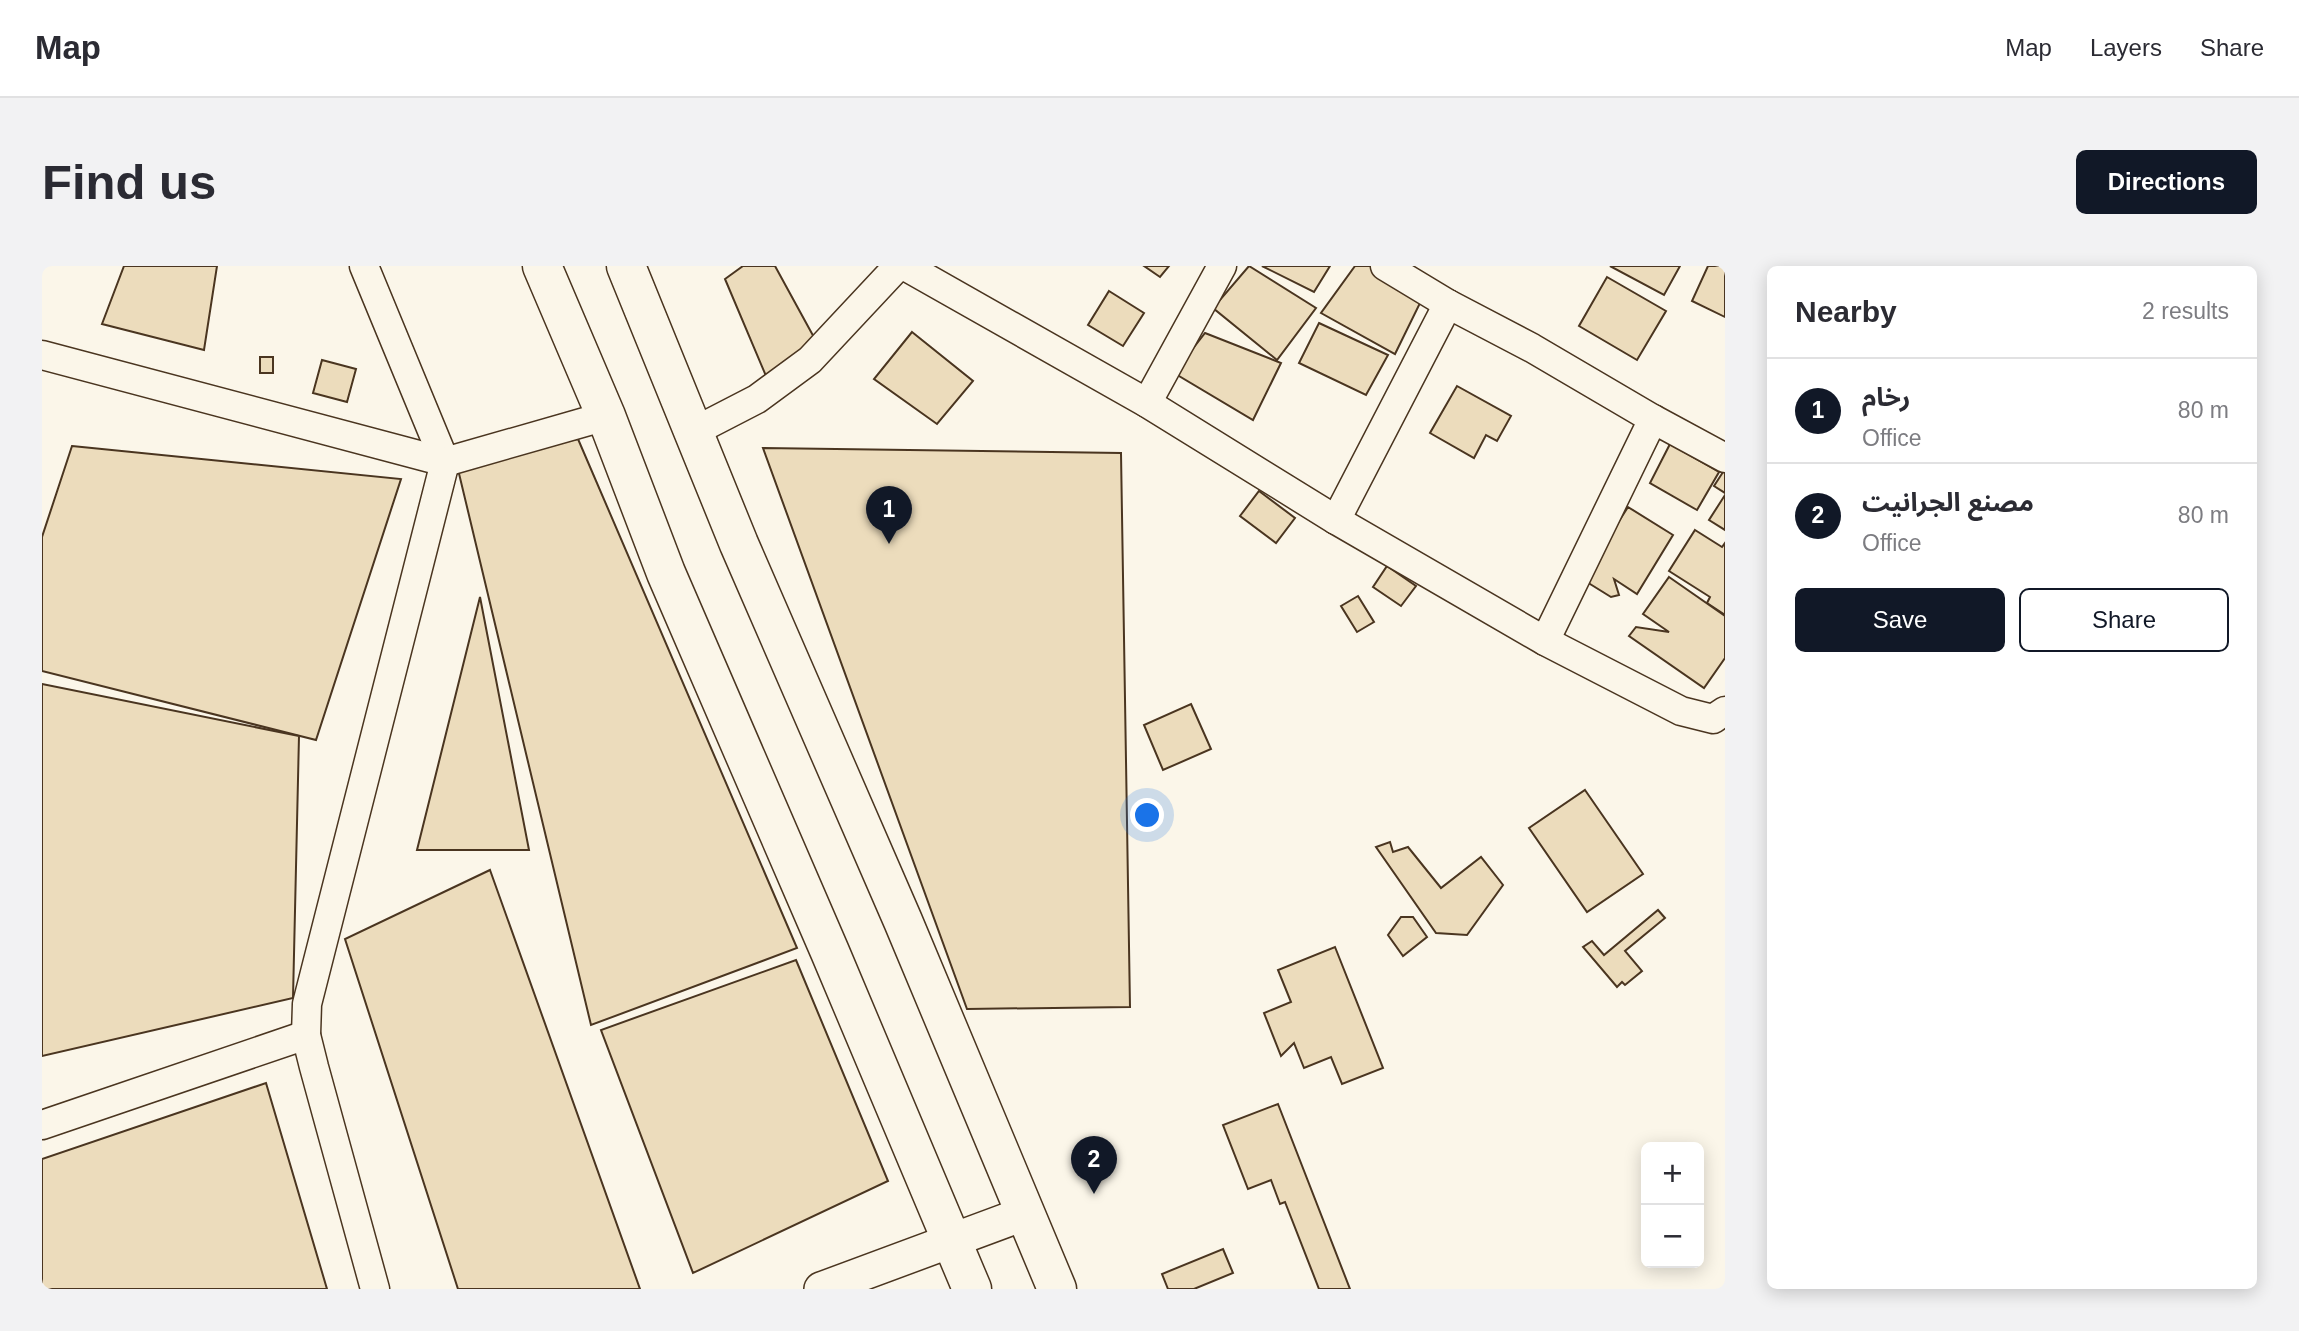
<!DOCTYPE html>
<html lang="en">
<head>
<meta charset="utf-8">
<style>
  body { margin:0; font-family:Arial,"Noto Sans Arabic",sans-serif; background:#f2f2f3; color:#2b2b33 }
  .controls { position:absolute; right:21px; bottom:21px; display:grid; overflow:hidden; border-radius:10px; box-shadow:0 4px 18px #0003 }
  .controls button { width:63px; height:63px; display:grid; place-items:center; padding:0; border:0; border-bottom:2px solid #e1e1e2; background:#fff; color:#2b2b33; font:35px sans-serif }
  .you { position:absolute; left:1106px; top:550px; width:24px; height:24px; margin:-18px; border:5px solid #fff; border-radius:50%; background:#1a73e8; box-shadow:0 0 0 10px #1a73e833 }
  .badge { display:grid; place-items:center; width:46px; height:46px; border-radius:50%; background:#111827; color:#fff; font-size:23px; font-weight:700 }
  .pin { position:absolute; translate:-50% -58px; filter:drop-shadow(0 2px 4px #0008) }
  .pin::after { content:''; position:absolute; top:37px; width:24px; height:21px; background:inherit; clip-path:polygon(0 0,100% 0,50% 100%) }
  .list { margin:0; padding:0; list-style:none }
  h2 { display:flex; justify-content:space-between; align-items:center; height:91px; margin:0; padding:0 28px; font-size:30px }
  h2 small { font-size:23px; font-weight:400; color:#7c7c81 }
  .list li { display:grid; grid-template-columns:46px 1fr auto; gap:21px; align-items:center; box-sizing:border-box; height:105px; padding:0 28px; border-top:2px solid #e1e1e2 }
  .list b { display:block; font-size:26px; white-space:nowrap }
  .list p { margin:0; font-size:23px; white-space:nowrap; color:#7c7c81 }
  .list em { font-size:23px; font-style:normal; color:#7c7c81 }
  .actions { display:flex; gap:14px; padding:21px 28px }
  .actions a { flex:1; padding:16px 0; border:2px solid #111827; border-radius:10px; text-align:center; font-size:24px; color:#111827 }
  .actions .main { background:#111827; color:#fff }
  .map { position:relative; flex:none; width:1683px; height:1023px; overflow:hidden; border-radius:10px }
  header { display:flex; align-items:center; gap:42px; box-sizing:border-box; height:98px; padding:0 35px; background:#fff; border-bottom:2px solid #e1e1e2 }
  header strong { font-size:33px }
  nav { display:flex; gap:38px; margin-inline-start:auto; font-size:24px }
  .intro { display:flex; align-items:center; justify-content:space-between; box-sizing:border-box; height:168px; padding:0 42px }
  h1 { margin:0; font-size:49px }
  .button { padding:18px 32px; border-radius:10px; background:#111827; color:#fff; font-size:24px; font-weight:700 }
  main { display:flex; gap:42px; padding:0 42px }
  aside { flex:1; background:#fff; border-radius:10px; box-shadow:0 4px 18px #0003 }
  .map>svg:first-child { display:block }
  .building { fill:#ecdcbc; stroke:#4a3520; stroke-width:2 }
  .lines { fill:none; stroke-linecap:round; stroke-linejoin:round }
  .minor-casing { stroke:#4a3520; stroke-width:31 }
  .tertiary-casing { stroke:#4a3520; stroke-width:36 }
  .primary-casing { stroke:#4a3520; stroke-width:41 }
  .minor { stroke:#fbf6e9; stroke-width:28 }
  .tertiary { stroke:#fbf6e9; stroke-width:33 }
  .primary { stroke:#fbf6e9; stroke-width:38 }
</style>
</head>
<body>
<header>
<strong>Map</strong>
<nav><a>Map</a><a>Layers</a><a>Share</a></nav>
</header>
<div class="intro"><h1>Find us</h1><a class="button">Directions</a></div>
<main>
<div class="map">
<svg width="1683" height="1023" viewBox="0 0 1683 1023">
  <rect width="100%" height="100%" fill="#fbf6e9"/>
  <!-- building -->
  <g class="building">
    <path d="M82 0H175L162 84 60 58Z"/>
    <path d="M701 0H733L774 75 724 110 683 13Z"/>
    <path d="M1102 0H1127L1118 11Z"/>
    <path d="M1207 0 1274 42 1235 94 1171 42Z"/>
    <path d="M1220 0H1288L1272 26Z"/>
    <path d="M1313 0H1328L1381 31 1353 88 1279 47Z"/>
    <path d="M1568 0H1638L1622 29Z"/>
    <path d="M1666 0H1683V51L1650 35Z"/>
    <path d="M1565 11 1624 45 1595 94 1537 60Z"/>
    <path d="M1067 25 1102 47 1081 80 1046 59Z"/>
    <path d="M1277 57 1346 89 1324 129 1257 97Z"/>
    <path d="M870 66 931 115 895 158 832 113Z"/>
    <path d="M1163 67 1239 97 1211 154 1132 107Z"/>
    <rect x="218" y="91" width="13" height="16"/>
    <path d="M280 94 314 103 305 136 271 127Z"/>
    <path d="M1415 120 1469 150 1455 175 1444 169 1432 192 1388 167Z"/>
    <path d="M536 173 755 682 549 759 414 195Z"/>
    <path d="M1628 178 1677 206 1655 244 1608 217Z"/>
    <path d="M30 180 359 213 274 474 0 405V271Z"/>
    <path d="M721 182 1079 187 1088 741 925 743Z"/>
    <path d="M1683 203V227L1672 220Z"/>
    <path d="M1217 225 1253 252 1234 277 1198 250Z"/>
    <path d="M1683 229V264L1667 254Z"/>
    <path d="M1586 241 1631 269 1595 328 1572 313 1577 329 1569 331 1540 313Z"/>
    <path d="M1653 264 1680 281 1683 277V349L1665 337 1668 331 1627 305Z"/>
    <path d="M1345 300 1374 320 1359 340 1331 321Z"/>
    <path d="M1627 311 1683 350V392L1662 422 1587 370 1594 361 1627 366 1601 348Z"/>
    <path d="M1316 330 1332 356 1315 366 1299 340Z"/>
    <path d="M438 331 487 584H375Z"/>
    <path d="M0 418 257 470 251 732 0 790Z"/>
    <path d="M1149 438 1169 483 1121 504 1102 459Z"/>
    <path d="M1543 524 1601 608 1545 646 1487 562Z"/>
    <path d="M1348 576 1351 586 1366 581 1399 622 1439 591 1461 619 1425 669 1394 667 1334 581Z"/>
    <path d="M448 604 598 1023H416L303 673Z"/>
    <path d="M1616 644 1623 652 1583 685 1600 705 1583 719 1580 716 1575 721 1541 681 1550 675 1562 689Z"/>
    <path d="M1359 651H1371L1385 671 1361 690 1346 669Z"/>
    <path d="M1293 681 1341 802 1300 818 1289 791 1262 802 1252 777 1239 790 1222 747 1249 736 1236 704Z"/>
    <path d="M754 694 846 915 651 1007 559 764Z"/>
    <path d="M224 817 285 1023H0V893Z"/>
    <path d="M1236 838 1308 1023H1277L1243 936 1238 938 1229 914 1206 923 1181 859Z"/>
    <path d="M1181 983 1191 1007 1152 1023H1126L1120 1008Z"/>
  </g>
  <g class="lines">
    <defs>
      <g id="minor">
        <path d="M322 0 403 196 265 738 264 769 272 801 333 1023"/>
        <path d="M863 0 1105 137 1294 254 1503 375 1639 445 1671 453 1683 445"/>
        <path d="M1343 0 1406 38 1490 82 1611 153 1683 192"/>
        <path d="M0 89 403 196 564 150"/>
        <path d="M1105 137 1180 0"/>
        <path d="M653 165 715 133 768 94 856 0"/>
        <path d="M1294 254 1406 38"/>
        <path d="M1503 375 1611 153"/>
        <path d="M0 859 264 769"/>
      </g>
      <path id="tertiary" d="M779 1023 984 947"/>
      <g id="primary">
        <path d="M500 0 564 150 624 307 788 686 930 1023"/>
        <path d="M584 0 697 278 861 655 1015 1023"/>
      </g>
    </defs>
    <!-- minor casing -->
    <use href="#minor" class="minor-casing"/>
    <!-- tertiary casing -->
    <use href="#tertiary" class="tertiary-casing"/>
    <!-- primary casing -->
    <use href="#primary" class="primary-casing"/>
    <!-- minor -->
    <use href="#minor" class="minor"/>
    <!-- tertiary -->
    <use href="#tertiary" class="tertiary"/>
    <!-- primary -->
    <use href="#primary" class="primary"/>
  </g>
</svg>
<div class="controls">
<button>+</button>
<button>−</button>
</div>
<div class="you"></div>
<div class="pin badge" style="left:847px;top:278px">1</div>
<div class="pin badge" style="left:1052px;top:928px">2</div>
</div>
<aside>
<h2>Nearby<small>2 results</small></h2>
<ul class="list">
<li><span class="badge">1</span><div><b>رخام</b><p>Office</p></div><em>80 m</em></li>
<li><span class="badge">2</span><div><b>مصنع الجرانيت</b><p>Office</p></div><em>80 m</em></li>
</ul>
<div class="actions"><a class="main">Save</a><a>Share</a></div>
</aside>
</main>
</body>
</html>
